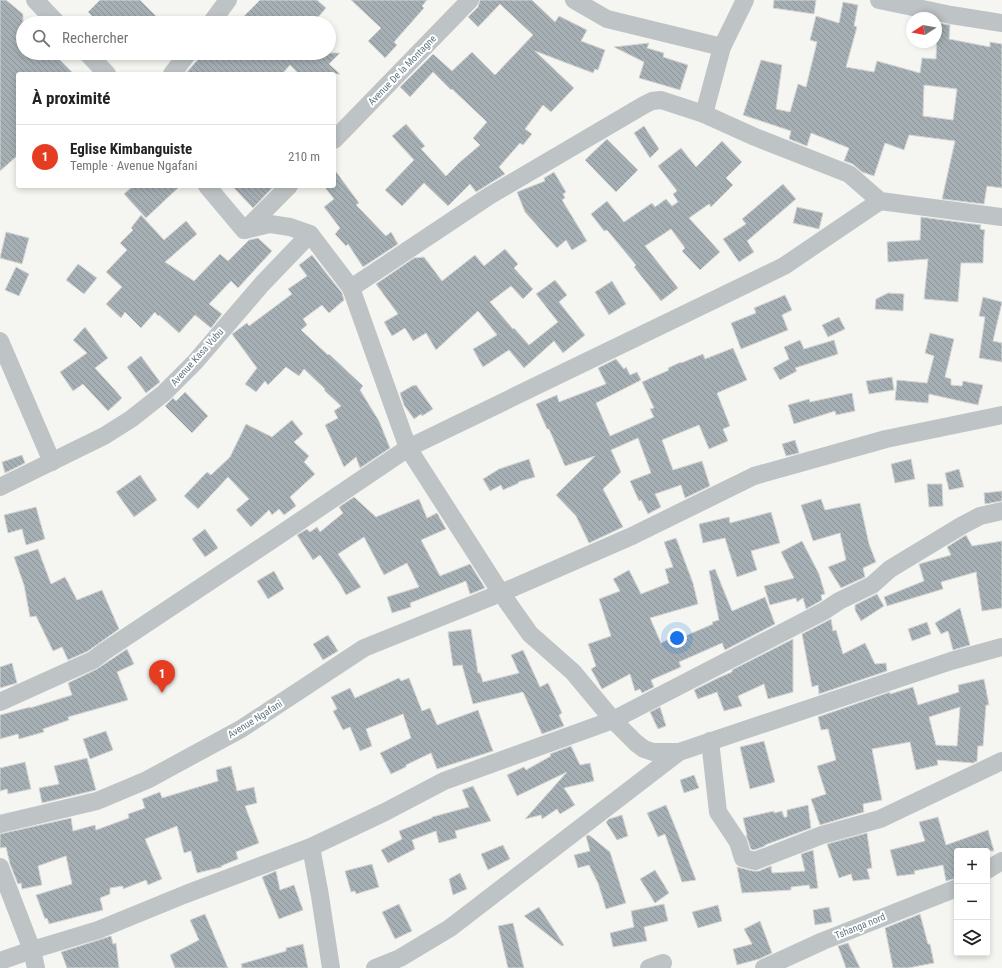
<!DOCTYPE html>
<html lang="fr">
<head>
<meta charset="utf-8">
<style>
  body { margin:0; font-family:"Roboto Condensed",sans-serif; background:#f6f6f6; color:#222 }
  .controls { position:absolute; right:12px; bottom:12px; display:grid; overflow:hidden; border-radius:4px; box-shadow:0 2px 6px #0003 }
  .controls button { width:36px; height:36px; display:grid; place-items:center; padding:0; border:0; border-bottom:1px solid #e0e0e0; background:#fff; color:#222; font:20px sans-serif }
  .compass { position:absolute; left:906px; top:12px; width:36px; height:36px; border-radius:50%; background:#fff; box-shadow:0 2px 6px #0003; rotate:259deg }
  .you { position:absolute; left:677px; top:638px; width:14px; height:14px; margin:-10px; border:3px solid #fff; border-radius:50%; background:#1a73e8; box-shadow:0 0 0 6px #1a73e833 }
  .badge { display:grid; place-items:center; width:26px; height:26px; border-radius:50%; background:#e43d22; color:#fff; font-size:13px; font-weight:700 }
  .pin { position:absolute; translate:-50% -33px; filter:drop-shadow(0 1px 2px #0008) }
  .pin::after { content:''; position:absolute; top:21px; width:14px; height:12px; background:inherit; clip-path:polygon(0 0,100% 0,50% 100%) }
  .list { margin:0; padding:0; list-style:none }
  h2 { display:flex; justify-content:space-between; align-items:center; height:52px; margin:0; padding:0 16px; font-size:17px }
  h2 small { font-size:13px; font-weight:400; color:#767676 }
  .list li { display:grid; grid-template-columns:26px 1fr auto; gap:12px; align-items:center; box-sizing:border-box; height:64px; padding:0 16px; border-top:1px solid #e0e0e0 }
  .list b { display:block; font-size:15px; white-space:nowrap }
  .list p { margin:0; font-size:13px; white-space:nowrap; color:#767676 }
  .list em { font-size:13px; font-style:normal; color:#767676 }
  .icon { flex:none; width:22px; height:22px; fill:none; stroke:currentColor; stroke-width:2; stroke-linecap:round; stroke-linejoin:round }
  .map { position:relative; flex:none; width:1002px; height:968px; overflow:hidden }
  .search { position:absolute; background:#fff; box-shadow:0 2px 6px #0003; left:16px; top:16px; width:320px; height:44px; display:flex; align-items:center; gap:10px; box-sizing:border-box; padding:0 14px; border-radius:22px; color:#767676; font-size:15px }
  .panel { position:absolute; background:#fff; box-shadow:0 2px 6px #0003; left:16px; top:72px; width:320px; height:116px; border-radius:4px }
  .map>svg:first-child { display:block }
  .building { fill:url(#building-back-hatch); stroke:#d6d6d4; fill-rule:evenodd }
  .lines { fill:none; stroke-linecap:round; stroke-linejoin:round }
  .minor { stroke:#bec3c5; stroke-width:18 }
  .labels { text-anchor:middle; dominant-baseline:central; stroke-width:4; stroke-linejoin:round; paint-order:stroke }
  .street-label { font-size:10px; fill:#647882; stroke:#fff }
</style>
</head>
<body>
<div class="map">
<svg width="1002" height="968" viewBox="0 0 1002 968">
  <defs>
    <pattern id="building-back-hatch" width="6" height="6" patternUnits="userSpaceOnUse"><rect width="6" height="6" fill="#a6b0b4"/><path d="M-1 5l2 2M0 0l6 6M5-1l2 2" fill="none" stroke="#8b9498"/></pattern>
  </defs>
  <rect width="100%" height="100%" fill="#f5f5f1"/>
  <!-- building -->
  <g class="building">
    <path d="M0 0H6L23 14V53H53L74 74H18V155L0 171Z"/>
    <path d="M100 0H140L156 16 148 23H99L88 12Z"/>
    <path d="M260 0H317L326 8 313 23H237Z"/>
    <path d="M351 0H427L422 6 424 8 394 42 397 45 385 58 368 41 381 28Z"/>
    <path d="M480 0H532L555 22 559 16 587 30 581 41 605 50 598 70 595 69 593 73 535 51 574 88 551 112 543 105 525 129 532 134 523 145 520 143 499 167 505 174 476 192 470 184 448 206 424 183 402 206 385 190 414 160 392 136 406 124 425 146 421 149 446 176 460 162 480 145 473 138 487 122 452 89 451 90 433 72 410 97 400 87 433 54 452 71 472 52 495 75 533 35 500 4 478 27 468 17 478 7Z"/>
    <path d="M774 0H816L814 14 773 8Z"/>
    <path d="M843 2 858 5 854 26 857 27 846 67 874 72 877 61 920 73 922 58 936 59 937 23 950 25 949 39 990 47V42L1002 44V188L987 186 984 204 942 199 955 141 909 135 904 150 885 143 874 176 862 172 853 164 844 161 849 148 811 133 807 146 789 139 791 131 743 115 761 60 782 65 776 109 790 112 798 84 806 87 817 42 810 40 816 16 839 23ZM924 85 957 89 953 120 923 116Z"/>
    <path d="M649 43 647 48 664 53 663 57 688 65 680 90 639 78 644 62 614 47Z"/>
    <path d="M204 53H340L329 64 340 74H299L290 65 282 74H185Z"/>
    <path d="M644 126 659 149 650 158 634 133Z"/>
    <path d="M607 139 638 170 616 192 585 160Z"/>
    <path d="M722 141 742 162 726 178 733 185 711 207 709 204 689 218 720 252 700 270 682 251 685 248 671 229 645 246 678 288 661 301 634 267 636 265 607 230 604 231 591 214 607 201 624 222 652 203 655 207 666 199 672 206 678 202 673 194 677 191 658 166 681 148 696 167Z"/>
    <path d="M334 169 359 203 356 205 386 236 391 232 398 244 363 267 348 244 346 246 335 234 340 228 324 207 334 199 324 186H334Z"/>
    <path d="M554 172 566 192 563 194 565 198 562 200 587 241 572 250 566 240 557 248 525 212 517 192 545 181 544 178Z"/>
    <path d="M783 184 796 199 747 241 754 252 739 262 723 239 746 224 742 219Z"/>
    <path d="M133 186H180L146 218 124 194Z"/>
    <path d="M232 186H274L253 208Z"/>
    <path d="M797 207 823 213 819 229 793 223Z"/>
    <path d="M141 215 164 240 186 221 197 234 165 262 194 281 220 254 228 261 249 240 258 238 272 251 238 288 231 281 209 304 222 314 211 328 195 315 179 333 159 315 158 316 155 312 141 328 125 312 121 318 106 304 122 287 106 272 127 250 120 243 133 230 131 228Z"/>
    <path d="M921 217 981 225 980 229 985 230 984 236 983 263H961L958 302 924 299 928 259 888 262 887 242 920 240Z"/>
    <path d="M6 232 29 238 22 264 0 258Z"/>
    <path d="M505 249 518 264 514 268 533 289 523 299 511 286 490 302 513 329 514 328 529 345 558 322 536 294 555 280 567 295 559 302 585 335 563 353 554 341 524 368 509 350 483 367 473 349 497 335 478 311 436 350 426 333 413 341 405 328 392 336 384 322 398 314 376 284 414 258 424 257 442 281 475 255 484 266Z"/>
    <path d="M312 255 342 293 344 300 329 313 322 305 303 319 307 325 301 330 328 355 329 354 363 386 360 390 379 421 390 448 360 468 356 457 344 467 325 425 338 418 334 411 341 406 324 390 325 389 304 369 299 376 286 367 268 385 265 381 256 392 245 384 257 368 232 334 247 323 249 326 292 294 288 289 307 276 299 265Z"/>
    <path d="M78 264 97 278 84 294 66 280Z"/>
    <path d="M16 267 29 274 19 296 5 290Z"/>
    <path d="M612 281 626 304 609 315 595 292Z"/>
    <path d="M888 293 904 294 903 311 875 309 876 299Z"/>
    <path d="M785 295 792 310 782 315 788 330 741 349 731 323 756 313 754 308Z"/>
    <path d="M983 297 1002 302 993 341 1002 343V362L979 358 985 317 979 316Z"/>
    <path d="M839 317 845 329 828 337 822 325Z"/>
    <path d="M85 327 108 358 95 368 122 398 108 411 83 384 73 391 60 372 87 353 73 340Z"/>
    <path d="M930 333 954 339 945 377 951 379V385L962 386 963 381 983 385 978 405 929 394 928 403 895 400 897 380 927 383 934 356 925 353Z"/>
    <path d="M800 340 804 349 834 340 838 354 795 368 797 371 780 380 773 368 789 359 784 347Z"/>
    <path d="M733 348 747 380 717 393 730 426 723 429 728 441 709 449 699 425 662 440 673 470 702 461 710 486 685 498 681 485 655 494 661 507 648 514 641 500 639 501 630 481 651 473 638 438 611 450 621 472 603 489 623 527 589 543 576 516 556 495 595 456 565 466 549 429H547L536 404 557 395 559 402 606 384 598 368 616 359 624 369 626 367 630 375 637 372 641 380 596 403 610 436 654 417 650 409 654 408 642 382 669 370 668 368 681 362V363L703 354 705 359Z"/>
    <path d="M141 356 160 382 146 393 127 367Z"/>
    <path d="M892 377 894 390 869 394 866 381Z"/>
    <path d="M414 385V386L416 385 433 409 422 416 421 414 414 419 404 405 400 393Z"/>
    <path d="M185 392 208 416 192 433 165 406 173 398 176 401Z"/>
    <path d="M852 393 855 411 836 415 835 411 794 424 788 405 809 399 810 402Z"/>
    <path d="M292 420 303 434 294 442 309 456 304 462 315 474 290 497 296 506 284 515 279 509 272 515 269 510 251 527 236 510 249 499 228 477 198 509 184 496 207 472 211 475 230 457 246 424 272 437Z"/>
    <path d="M795 440 799 453 786 456 782 444Z"/>
    <path d="M22 455 25 463 5 473 2 462Z"/>
    <path d="M529 459 535 477 518 482 519 483 503 490 501 485 490 491 483 479 499 469Z"/>
    <path d="M911 459 915 479 895 483 891 464Z"/>
    <path d="M959 469 964 487 949 490 945 473Z"/>
    <path d="M140 475 157 500 134 517 116 492Z"/>
    <path d="M927 484H942L943 506 929 507Z"/>
    <path d="M1002 491V501L985 504 984 493Z"/>
    <path d="M354 497 376 517 419 499 427 518 437 513 446 529 421 540 440 576 470 564 485 588 470 594 466 581 410 603 411 607 392 613 387 597 419 587 407 563 384 575 364 537 338 554 361 587 346 595 340 584 320 555 313 560 297 535 307 529 310 532 317 527 320 532 343 513 339 507Z"/>
    <path d="M821 499 825 510 860 503 869 544 876 562 863 568 865 577 841 588 828 567 846 560 840 533 813 541 801 505Z"/>
    <path d="M36 507 45 539 26 545 22 529 8 533 4 515Z"/>
    <path d="M771 512 780 543 751 551 757 570 737 577 725 538 703 543 699 524 729 517 730 523Z"/>
    <path d="M205 529 218 548 205 557 192 539Z"/>
    <path d="M966 535 972 546 1002 541V608L982 611 976 572 941 582 943 589 887 606 884 597 924 581 919 564 951 555 947 547Z"/>
    <path d="M676 538 693 583 698 604 650 618 661 643 669 639 671 642 713 624 712 622 719 620 709 571 715 569 732 611 765 597 775 624 725 650 722 643 679 662 681 667 651 680 654 687 642 693 640 689 635 691 630 674 602 689 591 669 596 666 588 644 611 636 599 599 620 591 613 579 629 570 641 594 669 583 665 569 673 567 664 542Z"/>
    <path d="M802 541 819 574 825 594 821 595 822 600 806 609 803 598 797 602 796 598 770 605 764 586 794 578 781 552Z"/>
    <path d="M38 549 51 584 65 577 77 600 102 590 119 629 88 651 68 660 62 647 53 651 36 616 30 617 24 585 14 557Z"/>
    <path d="M274 571 284 589 268 599 257 581Z"/>
    <path d="M877 594 884 606 861 621 855 610V605Z"/>
    <path d="M960 608 970 645 953 650 948 631 941 634 935 623Z"/>
    <path d="M831 619 833 631 836 630 843 654 865 643 875 664 886 663 887 671 819 694 818 685 812 687 802 634Z"/>
    <path d="M927 622 931 634 912 641 908 629Z"/>
    <path d="M471 629 478 673H480L483 682 519 673 511 655 523 650 540 687 548 683 562 713 559 715 564 726 542 734 523 692 473 704 462 665 453 666 448 632Z"/>
    <path d="M328 635 338 651 323 660 313 644Z"/>
    <path d="M793 639V692L768 699 764 684 738 696 742 706 724 711 717 692 698 699 694 690 718 678 732 672V670Z"/>
    <path d="M127 649 134 664 117 672 128 700 68 717 69 720 43 729 44 732 19 739 18 734 0 739V715L30 707V708L72 695 68 683 97 669Z"/>
    <path d="M12 663 17 683 0 688V667Z"/>
    <path d="M399 678 401 681 409 678 422 711 430 708 437 725 478 710 493 751 437 769 431 753 406 765V767L391 774 380 753 411 738 403 714 366 729 372 746 360 751 350 727 343 730 333 711 337 709 331 697 350 688 355 698Z"/>
    <path d="M984 679 989 705H986L983 746H978L977 761 973 763 937 760 938 765 916 770 910 742 872 749 882 800 863 804 864 812 820 825 811 799 826 794 817 766 836 760 828 729 821 730 818 717 890 692V694L913 687 918 705 959 692 958 685ZM960 707 957 746 936 745 929 717Z"/>
    <path d="M660 707 666 726 658 729 650 712Z"/>
    <path d="M106 731 113 750 90 759 83 739Z"/>
    <path d="M764 741 775 782 750 789 740 747Z"/>
    <path d="M571 746 580 765 590 763 594 781 564 788 575 805 560 814 557 809 542 819 541 815 525 819 567 772 517 796 507 775 524 767 526 770 551 756 550 754Z"/>
    <path d="M87 758 96 790 42 803 39 788 59 784 54 766Z"/>
    <path d="M25 762 31 789 8 794 7 789 0 791V768Z"/>
    <path d="M231 766 237 791 254 787 257 803 245 806 259 843 236 852 238 859 221 866 222 867 197 873 191 851 184 853 177 826 145 839 162 879 148 885 146 880 123 889V886L110 888V894L100 898 103 910 49 924 47 918 45 919 36 895 72 884 66 856 38 866 42 885 22 889 21 883 18 884 10 864 6 847 0 848V834L71 818 73 831 95 825 96 830 129 818 128 814 145 808 142 799 160 792 162 798 218 781 216 770Z"/>
    <path d="M694 775 699 788 684 793 680 780Z"/>
    <path d="M473 786 491 821 455 831 457 838 439 843 436 831 412 840 415 849 388 863 381 850 402 839 399 831 432 818V817L469 807 462 790Z"/>
    <path d="M666 805 676 829 696 880 682 882 665 834 658 837 647 813Z"/>
    <path d="M808 805 811 828 765 845V846L754 850 751 849 746 835H747L743 818 774 811V813L782 811 784 817H787V810Z"/>
    <path d="M622 815 628 836 617 840 606 822 609 819Z"/>
    <path d="M938 817 946 845 988 830 994 851H957V878L946 881 943 865 914 871 915 874 897 876 890 850 925 841 919 822Z"/>
    <path d="M867 833 872 868 867 869 870 879 853 881 851 874 839 878 827 844Z"/>
    <path d="M589 835 610 852 626 903 606 909 598 883 589 865 578 868 574 855 590 851 586 836Z"/>
    <path d="M503 845 510 859 488 870 481 854Z"/>
    <path d="M813 850 818 888 810 889 809 885 791 887V890L742 893 737 867 753 871H759L771 866 772 873 805 871 801 854Z"/>
    <path d="M372 864 379 887 356 894 355 891 351 892 345 871Z"/>
    <path d="M655 870 669 893 655 903 640 879Z"/>
    <path d="M276 871 280 890 294 885 303 910 279 919 262 877Z"/>
    <path d="M460 873 467 889 453 895 449 879Z"/>
    <path d="M399 904 412 931 395 939 382 912Z"/>
    <path d="M664 904 668 921 644 927 647 941 613 947 610 933 634 927 631 911Z"/>
    <path d="M718 905 722 921 698 928 692 912Z"/>
    <path d="M539 907 564 945 562 946 524 916Z"/>
    <path d="M829 907 832 922 815 925 813 910Z"/>
    <path d="M205 914 228 968H175L170 955 199 940 190 920Z"/>
    <path d="M920 914 928 944H930L934 963 908 968H893L885 928Z"/>
    <path d="M760 921 772 953 759 959 737 965 733 949 752 944 744 929Z"/>
    <path d="M513 923 524 968H508L498 926Z"/>
    <path d="M111 936 113 944 116 943 119 968H67L61 952Z"/>
    <path d="M848 943 860 968H846L838 946Z"/>
    <path d="M303 944 308 968H242L241 964 286 951V948Z"/>
  </g>
  <g class="lines">
    <!-- minor -->
    <g class="minor">
      <path d="M35 0 57 23"/>
      <path d="M574 0 607 19 722 47"/>
      <path d="M879 0 951 15 1002 23"/>
      <path d="M211 23 228 0"/>
      <path d="M87 53 107 74"/>
      <path d="M172 74 188 53"/>
      <path d="M704 114 722 47 745 0"/>
      <path d="M334 140 470 0"/>
      <path d="M207 186 244 230 270 224 290 227 310 234 351 288 408 448 501 593 530 634 573 672 613 720 636 743 644 749 653 752H679L951 661 1002 647"/>
      <path d="M245 230 289 186"/>
      <path d="M351 288 489 196 644 105 652 101 661 100 704 114 755 137 849 174 880 201 1002 217"/>
      <path d="M0 341 52 462"/>
      <path d="M0 487 104 436 131 419 164 393 195 362 262 284 310 234"/>
      <path d="M0 702 93 660 105 651 269 542 408 448 784 266 880 201"/>
      <path d="M710 741 718 812 738 842 743 858 755 861 822 835 880 819 1002 761"/>
      <path d="M0 824 97 801 147 780 241 729 364 648 501 593 632 536 754 476 886 439 1002 415"/>
      <path d="M311 847 320 896 331 968"/>
      <path d="M0 867 32 950 36 968"/>
      <path d="M987 870 1002 861"/>
      <path d="M0 961 32 950 98 930 186 894 311 847 385 812 444 781 613 720 824 611 839 601 872 585 890 569 961 526 980 516 1002 511"/>
      <path d="M375 968 400 958 450 928 679 752"/>
      <path d="M649 968 663 963"/>
      <path d="M764 968 823 941 957 888"/>
    </g>
  </g>
  <g class="labels">
    <!-- street labels -->
    <g class="street-label">
      <text transform="translate(402 70) rotate(-46)">Avenue De la Montagne</text>
      <text transform="translate(197 357) rotate(-48)">Avenue Kasa Vubu</text>
      <text transform="translate(255 719) rotate(-32)">Avenue Ngafani</text>
      <text transform="translate(860 926) rotate(-22)">Tshanga nord</text>
    </g>
  </g>
</svg>
<div class="controls">
<button>+</button>
<button>−</button>
<button><svg class="icon" aria-label="layers" viewBox="0 0 24 24"><path d="M12 4l9 5-9 5-9-5zM3 14l9 5 9-5"/></svg></button>
</div>
<svg class="compass" viewBox="-18 -18 36 36"><path d="M0-13l5 13h-10z" fill="#e53935"/><path d="M0 13l5-13h-10z" fill="#767676"/></svg>
<div class="you"></div>
<div class="pin badge" style="left:162px;top:693px">1</div>
<div class="search"><svg class="icon" aria-label="search" viewBox="0 0 24 24"><circle cx="10" cy="10" r="6"/><path d="M15 15l6 6"/></svg>Rechercher</div>
<section class="panel">
<h2>À proximité<small></small></h2>
<ul class="list">
<li><span class="badge">1</span><div><b>Eglise Kimbanguiste</b><p>Temple · Avenue Ngafani</p></div><em>210 m</em></li>
</ul>
</section>
</div>
</body>
</html>
